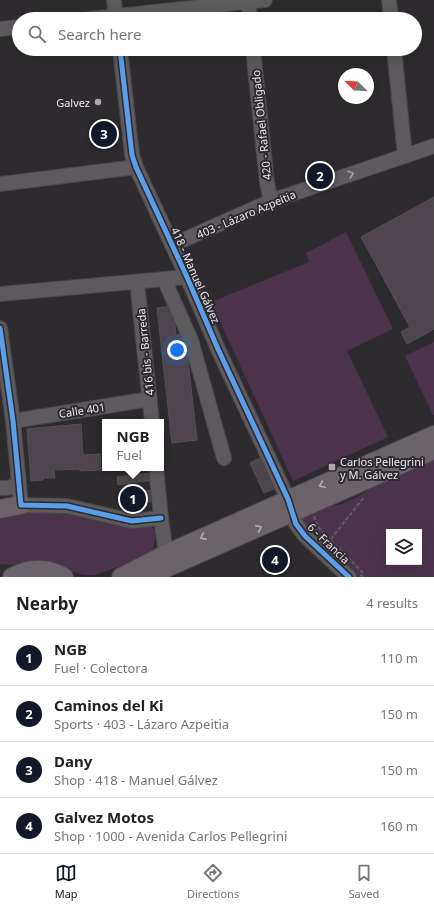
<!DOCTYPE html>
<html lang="en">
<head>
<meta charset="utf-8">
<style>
  body { margin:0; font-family:"Noto Sans",sans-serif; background:#f6f6f6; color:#202124 }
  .controls { position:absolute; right:12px; bottom:12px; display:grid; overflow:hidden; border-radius:0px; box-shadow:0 4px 16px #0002 }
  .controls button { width:36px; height:36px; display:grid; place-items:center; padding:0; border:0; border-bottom:1px solid #e0e0e0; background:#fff; color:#202124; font:20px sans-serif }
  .compass { position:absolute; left:338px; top:68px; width:36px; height:36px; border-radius:50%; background:#fff; box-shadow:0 4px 16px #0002; rotate:294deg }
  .you { position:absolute; left:177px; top:350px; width:14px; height:14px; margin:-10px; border:3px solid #fff; border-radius:50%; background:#1a73e8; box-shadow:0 0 0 6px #1a73e833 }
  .badge { display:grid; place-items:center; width:26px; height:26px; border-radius:50%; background:#111827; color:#fff; font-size:13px; font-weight:700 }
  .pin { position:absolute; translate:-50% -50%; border:2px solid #fff; box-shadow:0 1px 4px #0006 }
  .popup { position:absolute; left:102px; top:419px; width:62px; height:52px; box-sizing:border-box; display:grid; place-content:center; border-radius:0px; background:#fff; filter:drop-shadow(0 1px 3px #0005); font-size:13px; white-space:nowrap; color:#757577 }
  .popup b { font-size:15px; color:#202124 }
  .popup::after { content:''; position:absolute; left:50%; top:100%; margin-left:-8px; border:8px solid transparent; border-top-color:#fff }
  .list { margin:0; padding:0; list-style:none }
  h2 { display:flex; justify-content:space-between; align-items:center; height:52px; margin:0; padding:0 16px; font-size:17px }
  h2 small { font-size:13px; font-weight:400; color:#757577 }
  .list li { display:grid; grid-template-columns:26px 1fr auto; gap:12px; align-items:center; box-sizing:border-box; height:56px; padding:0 16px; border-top:1px solid #e0e0e0 }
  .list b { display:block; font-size:15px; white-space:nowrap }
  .list p { margin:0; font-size:13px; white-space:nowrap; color:#757577 }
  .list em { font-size:13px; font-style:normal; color:#757577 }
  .icon { flex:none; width:22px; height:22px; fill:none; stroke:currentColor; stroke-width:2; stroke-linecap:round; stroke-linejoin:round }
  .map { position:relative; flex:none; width:434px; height:577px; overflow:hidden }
  .search { position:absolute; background:#fff; box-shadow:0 4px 16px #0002; left:12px; right:12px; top:12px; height:44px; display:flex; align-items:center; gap:10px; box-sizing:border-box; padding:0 14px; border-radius:22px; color:#757577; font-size:15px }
  .sheet { height:276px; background:#fff }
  nav { display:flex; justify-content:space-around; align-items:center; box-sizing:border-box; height:56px; border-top:1px solid #e0e0e0; background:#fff; font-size:11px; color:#757577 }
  nav a { display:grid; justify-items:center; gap:2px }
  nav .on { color:#111827 }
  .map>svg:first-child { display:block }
  .green { fill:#4b344b; fill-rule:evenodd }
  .building { fill:#4d444d; stroke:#545154 }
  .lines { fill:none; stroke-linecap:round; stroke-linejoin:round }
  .minor-casing { stroke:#4a464a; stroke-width:16 }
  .major-casing { stroke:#4a464a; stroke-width:20 }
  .path { stroke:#5e5c5e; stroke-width:2; stroke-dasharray:4 2; stroke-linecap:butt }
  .minor { stroke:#5d5a5d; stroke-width:14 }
  .major { stroke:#6a636a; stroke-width:18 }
  .cycleway-casing { stroke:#2f2a2f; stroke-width:8 }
  .cycleway { stroke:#5a9eea; stroke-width:5 }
  .oneway { stroke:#a4a1a4 }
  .oneway2 { stroke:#b2acb2 }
  .poi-dot { fill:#aaa6aa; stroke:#2f2a2f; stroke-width:1.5 }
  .labels { text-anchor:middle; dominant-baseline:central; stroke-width:4; stroke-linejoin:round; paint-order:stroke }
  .poi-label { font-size:11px; fill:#ece8ec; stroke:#2f2a2f; text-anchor:end }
  .street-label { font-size:11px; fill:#ece8ec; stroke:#2f2a2f }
</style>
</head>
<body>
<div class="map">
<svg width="434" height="577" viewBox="0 0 434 577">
  <rect width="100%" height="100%" fill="#2e2b2e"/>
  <!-- green -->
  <g class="green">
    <path d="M346 232 393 329 347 351 388 437 293 481 211 302 309 262 306 253Z"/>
    <path d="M434 342V415H433L405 356Z"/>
    <path d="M434 456V577H352L297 519 324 507 343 504 359 496 387 478ZM389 532H419V562H389Z"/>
    <path d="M9 512H47L82 516 126 527 150 526 155 530C155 541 156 550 145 556L96 575C77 577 69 568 52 564 35 559 18 567 0 564V513Z"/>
  </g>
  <!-- building -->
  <g class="building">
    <path d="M434 197V329L407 344 401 332 410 327 361 237Z"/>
    <path d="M173 306 176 335 185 334 197 440 172 443 157 308Z"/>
    <path d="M81 424 83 455 100 454 101 470 80 471V469L54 470 55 478H43V480L31 481 27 429Z"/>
    <path d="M262 457 276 488 264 493 250 463Z"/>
    <path d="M151 473 152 480 118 485 117 477Z"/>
    <path d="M152 490 154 501 122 505 121 494Z"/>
  </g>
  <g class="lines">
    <defs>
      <g id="minor">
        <path d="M114 0 116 19"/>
        <path d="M248 0 250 19"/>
        <path d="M389 0 391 19"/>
        <path d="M89 19 265 0"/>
        <path d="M0 29 19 27"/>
        <path d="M120 49 132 155 136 167 187 277 218 349 288 499 296 524 305 536 349 577"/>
        <path d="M253 49 267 183 271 201"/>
        <path d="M394 49 405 156"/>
        <path d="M0 184 136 167"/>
        <path d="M172 245 271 201 434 146"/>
        <path d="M164 279 191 340 224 458"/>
        <path d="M137 282 152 422"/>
        <path d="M0 294 187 277"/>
        <path d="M0 328 13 421 21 505 67 506 132 521 161 518"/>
        <path d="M13 421 150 399"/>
        <path d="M156 468 161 518 166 554"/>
        <path d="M0 488H6L19 486"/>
      </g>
      <g id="major">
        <path d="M0 509 21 505"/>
        <path d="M12 577C29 568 47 567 64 577"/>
        <path d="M121 577 166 554 434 435"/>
        <path d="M146 577 434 450"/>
      </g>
    </defs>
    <!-- minor casing -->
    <use href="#minor" class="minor-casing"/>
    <!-- major casing -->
    <use href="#major" class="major-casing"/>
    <!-- path -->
    <g class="path">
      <path d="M314 516 318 527 363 573 361 575 363 577"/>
      <path d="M331 539 364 497"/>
    </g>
    <!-- minor -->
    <use href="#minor" class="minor"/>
    <!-- major -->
    <use href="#major" class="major"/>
    <defs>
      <g id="cycleway">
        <path d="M120 49 132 155 136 167 187 277 218 349 288 499 296 524 305 536 349 577"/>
        <path d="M0 328 13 421 21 505 67 506 132 521 161 518"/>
      </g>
    </defs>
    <!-- cycleway casing -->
    <use href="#cycleway" class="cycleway-casing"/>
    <!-- cycleway -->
    <use href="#cycleway" class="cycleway"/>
  </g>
  <!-- one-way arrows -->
  <defs><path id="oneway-chevron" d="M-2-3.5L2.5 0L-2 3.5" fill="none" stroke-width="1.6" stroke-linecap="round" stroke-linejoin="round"/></defs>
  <use class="oneway" href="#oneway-chevron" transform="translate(351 174) rotate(-19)"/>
  <g class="oneway2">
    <use href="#oneway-chevron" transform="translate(322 485) rotate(157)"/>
    <use href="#oneway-chevron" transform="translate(259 528) rotate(-24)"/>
    <use href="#oneway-chevron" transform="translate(203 537) rotate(156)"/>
  </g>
  <!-- markers -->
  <g class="poi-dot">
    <circle cx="98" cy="102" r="4"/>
    <rect x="328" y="463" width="8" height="8" rx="2"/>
  </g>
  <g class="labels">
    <!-- poi labels -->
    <g class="poi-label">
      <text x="90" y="102">Galvez</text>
      <text x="340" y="461" text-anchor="start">Carlos Pellegrini<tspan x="340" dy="13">y M. Gálvez</tspan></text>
    </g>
    <!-- street labels -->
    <g class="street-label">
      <text transform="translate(261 125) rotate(-96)">420 - Rafael Obligado</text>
      <text transform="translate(246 214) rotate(-23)">403 - Lázaro Azpeitia</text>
      <text transform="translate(196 275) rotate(66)">418 - Manuel Gálvez</text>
      <text transform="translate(145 352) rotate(-96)">416 bis - Barreda</text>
      <text transform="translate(82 410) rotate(-9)">Calle 401</text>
      <text transform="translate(329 543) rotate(44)">6 - Francia</text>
    </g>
  </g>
</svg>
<div class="controls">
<button><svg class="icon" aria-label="layers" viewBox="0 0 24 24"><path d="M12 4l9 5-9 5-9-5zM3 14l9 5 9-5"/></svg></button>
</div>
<svg class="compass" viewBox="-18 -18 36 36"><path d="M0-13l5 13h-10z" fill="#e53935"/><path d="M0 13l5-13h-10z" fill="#757577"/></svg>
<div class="you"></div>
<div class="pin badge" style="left:133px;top:499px">1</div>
<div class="popup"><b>NGB</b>Fuel</div>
<div class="pin badge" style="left:320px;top:176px">2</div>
<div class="pin badge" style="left:104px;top:134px">3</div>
<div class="pin badge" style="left:275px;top:560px">4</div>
<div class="search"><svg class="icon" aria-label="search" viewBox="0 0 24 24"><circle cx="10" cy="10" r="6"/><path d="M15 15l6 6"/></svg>Search here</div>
</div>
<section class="sheet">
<h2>Nearby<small>4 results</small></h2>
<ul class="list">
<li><span class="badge">1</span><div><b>NGB</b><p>Fuel · Colectora</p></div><em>110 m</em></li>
<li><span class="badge">2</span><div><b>Caminos del Ki</b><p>Sports · 403 - Lázaro Azpeitia</p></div><em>150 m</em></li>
<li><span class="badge">3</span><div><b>Dany</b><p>Shop · 418 - Manuel Gálvez</p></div><em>150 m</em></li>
<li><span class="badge">4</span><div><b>Galvez Motos</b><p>Shop · 1000 - Avenida Carlos Pellegrini</p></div><em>160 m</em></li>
</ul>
</section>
<nav>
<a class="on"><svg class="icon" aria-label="map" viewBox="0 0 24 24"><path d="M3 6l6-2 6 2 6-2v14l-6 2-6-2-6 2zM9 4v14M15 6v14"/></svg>Map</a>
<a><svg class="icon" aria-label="directions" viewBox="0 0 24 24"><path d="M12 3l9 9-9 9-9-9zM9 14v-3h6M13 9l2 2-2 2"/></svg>Directions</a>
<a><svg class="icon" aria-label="saved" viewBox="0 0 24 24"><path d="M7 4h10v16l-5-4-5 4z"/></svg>Saved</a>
</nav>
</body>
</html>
